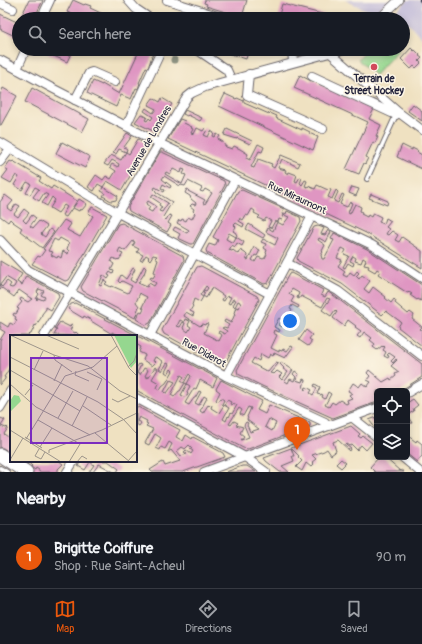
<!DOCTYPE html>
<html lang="en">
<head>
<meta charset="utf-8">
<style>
  body { margin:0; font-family:Pangolin,sans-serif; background:#242831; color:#f1f3f6 }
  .controls { position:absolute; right:12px; bottom:12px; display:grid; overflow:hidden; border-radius:6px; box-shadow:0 2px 6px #0003 }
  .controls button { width:36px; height:36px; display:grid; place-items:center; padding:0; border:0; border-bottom:1px solid #363941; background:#171b24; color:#f1f3f6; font:20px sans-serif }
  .you { position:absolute; left:290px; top:321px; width:14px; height:14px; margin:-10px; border:3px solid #fff; border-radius:50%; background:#1a73e8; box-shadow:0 0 0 6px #1a73e833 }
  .badge { display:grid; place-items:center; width:26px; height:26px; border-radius:50%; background:#ea580c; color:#fff; font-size:13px; font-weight:700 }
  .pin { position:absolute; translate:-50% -33px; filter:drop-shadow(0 1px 2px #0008) }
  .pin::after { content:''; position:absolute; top:21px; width:14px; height:12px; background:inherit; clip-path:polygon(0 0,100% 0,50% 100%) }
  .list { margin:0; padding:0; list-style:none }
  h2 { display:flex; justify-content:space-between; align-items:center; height:52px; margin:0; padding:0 16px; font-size:17px }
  h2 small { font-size:13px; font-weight:400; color:#9ea1a6 }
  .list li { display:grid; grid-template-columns:26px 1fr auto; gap:12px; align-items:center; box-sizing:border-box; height:64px; padding:0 16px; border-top:1px solid #363941 }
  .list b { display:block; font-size:15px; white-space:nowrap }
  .list p { margin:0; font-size:13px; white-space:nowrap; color:#9ea1a6 }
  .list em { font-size:13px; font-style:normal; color:#9ea1a6 }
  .icon { flex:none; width:22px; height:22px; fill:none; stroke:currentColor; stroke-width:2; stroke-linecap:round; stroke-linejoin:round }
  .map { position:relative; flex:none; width:422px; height:472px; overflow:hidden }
  .search { position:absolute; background:#171b24; box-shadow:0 2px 6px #0003; left:12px; right:12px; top:12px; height:44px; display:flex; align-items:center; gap:10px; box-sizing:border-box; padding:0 14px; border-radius:22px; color:#9ea1a6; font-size:15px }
  .sheet { height:116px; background:#171b24 }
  nav { display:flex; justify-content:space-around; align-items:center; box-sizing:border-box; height:56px; border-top:1px solid #363941; background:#171b24; font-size:11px; color:#9ea1a6 }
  nav a { display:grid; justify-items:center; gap:2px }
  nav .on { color:#ea580c }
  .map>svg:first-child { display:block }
  .railway { fill:#c6c0da }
  .pitch { fill:#95d78f; stroke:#5c7c65 }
  .building { fill:#df96c2; fill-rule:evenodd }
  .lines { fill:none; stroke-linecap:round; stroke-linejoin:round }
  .service-casing { stroke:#6a656a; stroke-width:6 }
  .minor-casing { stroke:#6a656a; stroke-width:10 }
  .primary-casing { stroke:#6a656a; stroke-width:15 }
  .service { stroke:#fff; stroke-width:4 }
  .minor { stroke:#fff; stroke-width:8 }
  .primary { stroke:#fff; stroke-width:13 }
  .rail-casing { stroke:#22223b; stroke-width:4.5 }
  .rail { stroke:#fcf5e5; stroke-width:3; stroke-dasharray:9; stroke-linecap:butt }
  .tree { fill:#919685 }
  .poi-dot { fill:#d1495b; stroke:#fcf5e5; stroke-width:1.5 }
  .labels { text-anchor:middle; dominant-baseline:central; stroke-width:3; stroke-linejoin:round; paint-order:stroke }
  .poi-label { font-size:10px; font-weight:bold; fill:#22223b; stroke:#fcf5e5 }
  .street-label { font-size:10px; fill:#22223b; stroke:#fcf5e5 }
  .inset-road { fill:none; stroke:#9d958b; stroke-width:1 }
  .view { fill:#7b2cbf; fill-opacity:0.15; stroke:#7b2cbf; stroke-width:2 }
  .inset-edge { fill:none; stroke:#22223b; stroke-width:2 }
</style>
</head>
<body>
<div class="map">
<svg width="422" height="472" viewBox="0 0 422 472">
  <rect width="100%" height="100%" fill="#fcf5e5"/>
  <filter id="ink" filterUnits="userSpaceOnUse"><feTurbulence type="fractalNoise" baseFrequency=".025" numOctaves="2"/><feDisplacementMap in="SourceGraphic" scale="8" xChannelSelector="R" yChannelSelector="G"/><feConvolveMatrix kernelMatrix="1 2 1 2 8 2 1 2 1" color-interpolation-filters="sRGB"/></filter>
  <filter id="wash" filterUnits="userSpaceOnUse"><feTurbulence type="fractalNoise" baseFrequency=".012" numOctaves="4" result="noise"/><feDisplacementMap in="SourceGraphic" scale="16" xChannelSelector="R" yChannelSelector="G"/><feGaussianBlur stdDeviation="0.9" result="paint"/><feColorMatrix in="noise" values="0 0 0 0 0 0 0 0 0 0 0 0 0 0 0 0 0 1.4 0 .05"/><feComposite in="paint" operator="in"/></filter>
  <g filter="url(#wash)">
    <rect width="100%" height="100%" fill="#efe1c1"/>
    <!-- railway -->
    <g class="railway">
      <path d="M345 0H390L377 10H366Z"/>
      <path d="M408 0H422V38L412 27 393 13Z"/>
    </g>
    <!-- pitch -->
    <path class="pitch" d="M368 49H399L375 75 358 60Z"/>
    <g id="blocks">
      <!-- building -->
      <g class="building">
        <path d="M29 0H43L34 19H20Z"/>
        <path d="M73 0 84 5 85 4 91 6 90 8 105 15 106 14 114 19H82L67 12Z"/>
        <path d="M205 0H247L242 17 206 6 207 4 204 3Z"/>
        <path d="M282 4 338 18V19H278Z"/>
        <path d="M0 14 19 23V27L15 36 0 29Z"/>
        <path d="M411 48 414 51 415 50 420 55 419 56 422 58 419 61 421 63 416 68 414 66 411 69 401 59Z"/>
        <path d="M44 49H73L67 62 43 51Z"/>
        <path d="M140 49H152L154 50 148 68 146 67 139 83H140L138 89 136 88 131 99 121 95 116 107 87 93 93 81 102 85V84L119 94Z"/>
        <path d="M215 49H249L246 59Z"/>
        <path d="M300 75 311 81 312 79 318 82 317 83 332 90 333 89 338 91V93L356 101 357 100 363 103 362 104 374 109 369 119 381 125 376 136 378 137 375 143 373 142 366 157 368 158 365 164 364 163 359 174 346 169 368 122 294 88Z"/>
        <path d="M3 88 17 96 1 125H0V95Z"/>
        <path d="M32 88 89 119 82 132 25 102Z"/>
        <path d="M225 94 236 99 237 98 244 101V103L269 114 270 113 277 116 276 118 302 130V128L310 132 309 133 318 137 313 150 219 106Z"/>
        <path d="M153 98 160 102 162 98 172 104 157 130 153 131 135 122 141 114 147 117 145 120 147 121 149 118 151 120 153 117 144 111 146 108 153 113 156 109 148 105Z"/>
        <path d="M413 104 422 111V121L408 111Z"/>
        <path d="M185 110 202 118 200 121 188 115 187 116 183 114Z"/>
        <path d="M180 119 185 121 184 123 192 127 191 128 193 129 191 133 194 134 197 128 203 131 205 128 207 130 204 135 208 137 211 131 214 133 213 136 215 137 217 134 220 136 218 139 223 142V143L226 147 232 149 234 146 240 149 248 154 246 158 250 160 258 144 264 147 262 152 259 151 251 167 254 168 258 159 272 164 271 166 274 168 281 155 300 163 298 167 282 159 278 168 286 170 285 172 288 174 289 172 297 175 295 181 297 182 300 177 302 178 300 183 302 185 305 180 307 181 305 186 308 187V186L315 189 317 185 328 190 329 189 331 190 328 197 332 199 336 190 338 192 334 201 338 203 342 194 344 195 340 204 347 207 350 202 352 203 348 213 350 214 355 204 361 207 360 211 362 212 361 214 367 217 368 215 371 217 373 213 381 217 379 222 384 224 386 218 391 221 386 227 389 229 386 234 388 235 392 231 398 235 395 240 399 242 402 237 422 251V268L366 233 168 139Z"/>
        <path d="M227 129 252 141 250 144 237 138V139L224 135Z"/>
        <path d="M127 133 132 136 124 147 127 149 126 152 119 149 116 154 113 153Z"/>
        <path d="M138 139 146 143 147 147 122 190 107 181 103 187 98 184 94 191 88 187 96 175 103 180 106 176 111 179 116 171 110 167 112 164 118 167 119 164 112 160 108 166 104 164 111 155 121 160 126 152 129 154Z"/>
        <path d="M62 142 90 157 85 168 56 153Z"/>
        <path d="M402 145 412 150V148L418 151 417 152 422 155V169L397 157Z"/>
        <path d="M160 152H162L224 181 225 185 193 244H191L178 238 180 234 173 230 175 227 187 233 189 230 177 223 179 220 181 221 182 219 186 221 188 217 192 219 195 213 193 211 194 209 190 206 192 204 195 205 196 203 191 199 190 196 185 193 187 189 189 190 188 191 205 200 203 203 205 204 212 193 205 189 203 192 200 191 202 188 188 181 185 186 181 185 180 186 164 176 162 179 171 186 170 188 163 184 161 188 165 190 164 192 155 187 154 189 156 191V192L172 202 163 217 166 220 169 215 172 216 168 223 171 225 167 232 129 211 128 207ZM173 169 181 173 182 169 185 170 183 174 186 175 182 184 165 174 166 172 170 174ZM153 194 168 203 162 212 159 211 162 207 159 205 160 203 151 197ZM148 201 156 206 152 212 148 210 150 207 146 204Z"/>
        <path d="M10 161 12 162 13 161 41 178 39 181 51 189 53 186 77 201 66 217 62 215 67 207 64 205 58 213 50 208 55 200 52 197 47 206 42 203 48 195 44 193 39 201 33 197 39 189 35 187 30 195 26 193 31 184 27 182 22 190 14 185 19 177 16 175 11 183 2 178 8 170 5 168Z"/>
        <path d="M103 187 118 196 116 200 111 201 103 196 105 193 101 191Z"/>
        <path d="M352 187 359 189 356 196 349 193Z"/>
        <path d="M242 190 284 209 282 214 284 215V213L286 214 287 211 300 217 301 221 268 283 264 284 207 253 206 250 209 244 215 246 218 240 213 237 238 191ZM252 209 255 211 254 213 260 216 258 218 264 221 266 218 271 221 268 227 271 228 275 221 278 222 279 219 282 220 284 215 289 217 283 225 277 222 273 231 268 228 266 232 278 238 275 245 263 239 261 242 266 244 264 248 267 250 266 253 267 254 265 258 263 259 258 257 255 262 252 260 255 255 257 256 260 250 254 247 248 260 246 259 247 255 245 253 240 250 238 254 233 250 232 251 229 250 232 245 235 247 237 243 242 246 244 242 236 237 233 243 226 239 229 233 236 237 237 235 236 234V233L233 231 236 227 234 225 236 223 243 227 244 224 239 221 240 218 243 220 246 215 248 216Z"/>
        <path d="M371 194 388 201 387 205 369 198Z"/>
        <path d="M5 195 13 201 7 208 11 211 16 204 20 206 14 214 18 217 24 209 29 213 23 220 26 223 32 215 36 218 30 226 33 228 39 221 47 226 41 234 45 237 50 229 54 232 42 248 20 231 22 228 13 222 10 219 8 222 0 216V202Z"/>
        <path d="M79 199 87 204 82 210 80 209 79 211 73 208Z"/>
        <path d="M92 207 107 215 69 280 65 281 32 264 38 256 40 257 45 250 43 249 64 220 71 224 67 230 80 237 93 216 88 213ZM60 238 69 243 67 249 69 251 68 254 63 251 61 258 58 256 57 258 51 255 53 252 48 251 54 239 58 241Z"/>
        <path d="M122 223 183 256 184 260 150 323 146 325 136 319 140 311 142 312 144 308 142 307 147 297 141 294 140 293 136 302 139 306 135 318 83 291 81 287 118 224ZM133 241 135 242 133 246 139 249 137 252 143 255 140 260 142 261 146 255 149 257 148 258 150 260 153 255 157 256 155 258 158 260 154 272 156 273 153 278 151 277 150 279 156 283 154 286 149 283 147 287 138 283 144 274 146 268 144 266 135 283 130 280 135 269 133 268 126 279 121 275 118 281 120 283 122 281 132 286 128 293 112 286 111 287 105 284 107 282 104 280 101 286 99 285 103 275 108 279 110 276 108 275 110 272 113 274 114 271 111 270 114 264 111 262 113 258 117 260 118 259 119 260 123 254 118 252 120 248 125 251Z"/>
        <path d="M249 224 265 235 263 238 246 229Z"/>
        <path d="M318 226 324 228 321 234 325 235 328 230 331 232 326 242 319 238 318 240 325 245 322 251 323 252 321 255 322 259H324L334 240 331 239 334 233 367 249 422 285 421 301 418 299 417 300 410 295 412 294 409 292 408 293 406 292 378 274 380 271 377 269 375 272 368 268 369 266 364 265 366 260 363 258 361 263 355 261 356 258 353 256 350 261 354 263 353 266 348 263 345 268 343 267 349 256 344 254 346 250 342 248 337 258 342 260 338 266 345 271 343 275 347 277 350 272 354 275 357 271 359 273 356 276 359 279 362 275 370 281 364 289 369 293 373 287 386 297 385 298 391 303 394 299 396 301 395 303 408 314 410 312 414 315 412 319 422 327 420 329 422 330V346L398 327 401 322 386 311 382 315 342 284 298 261 297 258 314 227Z"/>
        <path d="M0 261 22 274 17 282 22 285 26 276 58 293 59 297 51 310 46 307V309L42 314 41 318 38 322V321V323L36 326 35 325 31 334H30L28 336H11V368L10 367 6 374 4 377H5V379L0 385V340L5 332 0 329 1 327 0 326V322L8 327 10 323 14 325 17 320 15 319 16 317 13 315 14 313 16 314 19 309 17 308 22 302 20 300 21 298 28 302 32 299 19 290 14 297 2 288 0 290ZM6 277 16 283 14 287 12 288 9 287 11 284 7 281 2 287 0 285ZM39 289 44 291 41 295 45 297 43 300 38 298 37 300 36 299 39 294 37 292Z"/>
        <path d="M201 266 257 296 259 300 225 363 221 364 195 350 197 346 186 341 184 345 164 334 162 330 197 267ZM206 286 208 288 206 291 204 290 203 292 205 293 203 296 206 298 212 288 224 296 222 300 224 301 227 296 231 297 228 303 230 304 233 299 236 300 233 305 235 307 238 301 240 302V303L241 304 239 308 236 307 234 313 235 314 231 323 225 320 224 322 229 325 227 328 224 327 222 328 227 331 225 334 219 331 218 333 222 335 219 341 204 333 208 324 206 323 205 325 202 324 200 326 184 316 186 312 193 316 194 313 190 311 193 306 192 305 194 299 200 302 203 297 200 295ZM185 319 190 321 188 325 191 327 188 332 183 328 185 323 183 322 180 327 177 326 180 320 184 322Z"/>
        <path d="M291 273 323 290 321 295 325 297 328 292 333 295 422 364V377L400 391H377V402L333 418 262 386 238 374 237 370 289 274ZM292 289 299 293 297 298 299 299 301 296 322 307 327 298 330 299 322 310 331 316 335 310 337 312 333 318 344 326 348 320 356 326 355 327 361 331 357 336 360 338 364 332 372 338 370 340 375 344 373 347 377 350 382 346 383 347 384 346 385 347 383 350 386 352 384 356 388 358 389 356 387 355 389 353 395 357 391 361 393 363 396 359 397 360 391 366 399 372 395 374 396 376 391 380 390 378 383 382 369 370 367 373 370 376 367 380 371 382 367 387 362 383 359 387 353 383 348 391 352 393 349 395 352 398 347 400 348 403 346 404 340 400 335 404 332 402 329 407 325 405 331 394 328 392 325 399 322 397 323 395 321 394V395L317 394 320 387 315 384 314 386 317 388 313 395 310 393 312 390 306 387 305 390 303 388 305 380 303 379 302 382 296 380 299 374 295 371 293 374 296 377 294 381 290 379 288 383 285 381 293 370 281 362 280 364 284 368 283 369 288 372 282 380 279 377 282 374 277 371 274 374 270 373 279 363 276 362 268 372 251 363 254 358 259 361 261 354 268 358 270 354 273 356 274 353 285 358 293 347 291 346 287 351 283 349 282 351 279 350V352L271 348 277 335 273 333 274 330 279 332 280 330 274 327 279 318 282 320 279 325 282 327 285 321 290 323 291 321 284 318 286 314 289 316 292 310 290 309 292 305 298 308 299 306 291 302 294 297 289 294Z"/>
        <path d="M75 303 217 378 213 387 200 380 196 389 194 388 185 403 189 405 194 398H195L199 391 201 392 195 403 199 405 204 396 207 398 200 411 203 413 208 405 209 406 211 404 212 405 211 408 219 413 224 405 229 408 223 419 226 421 228 416 229 417 231 413 232 414 237 405 233 403 232 405 230 404 231 402 227 400 224 405 222 404 224 400 221 398 218 402 216 400 220 392 216 389 221 380 262 401 257 410 265 414 269 405 310 423V426L248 449 243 448 136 390V368L139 364 141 365 137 373 140 375 144 368 148 370 145 376 148 378 155 367 158 369 152 379 159 383 157 388 160 390 162 386 166 383 173 371 171 369 168 374 165 372 169 364 167 363 162 371 159 369 163 362 158 358 155 357 153 361 156 362 152 366 143 360 145 355 139 352 141 347 136 344V336H119L112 332V334L91 321V320L84 316 83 318 68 309 71 304ZM189 374 191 376 187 384 190 386 187 392 188 395 185 397 181 395 187 384 185 383 180 391H179L174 397 171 395 181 375 184 377 181 381 184 383ZM170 380 175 382 167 393 164 392ZM248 407 251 408 247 417 248 418 247 420 259 429 250 432 247 425 248 423 246 422 244 425 249 437 241 440 244 436 240 433 243 427 236 425 238 423 234 421 231 425 229 424 239 408 242 410 240 414 243 416ZM269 419 276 423 272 431 265 427Z"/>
        <path d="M60 322 70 327 71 324 73 325 70 330 75 333 76 332 80 336 54 335 57 330 55 329Z"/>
        <path d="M306 330 312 335 309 339 312 341 308 346 299 340Z"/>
        <path d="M413 399 418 405 413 409 414 411 407 415 412 423H410L407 426V403Z"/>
        <path d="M136 406 180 430 176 437 183 441 186 435 192 439 193 437 223 453 225 457 183 472H152L150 470 161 463 163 462 165 466 180 461 171 450 168 452 172 444 169 442 165 449 161 447 160 450 156 448 161 438 155 434 149 445 145 443 153 429 146 426 148 424 146 423 147 421 139 417 137 421 141 423 139 426 136 424ZM189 445 192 448 190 449 193 451 191 454 186 450 184 452 187 454 181 456 177 451 182 447 185 449Z"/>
        <path d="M377 417V430L369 420Z"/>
        <path d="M1 418 5 420 1 426 6 428 7 427 8 428 4 434 8 437 11 432V452L10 454 5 451 6 450 3 448H0V420Z"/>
        <path d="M351 426 360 434 358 436 361 438 363 436 372 443 366 450 361 445 357 450 352 445 350 446 347 444 346 445 351 449 350 451 338 440 333 442 336 451 334 452H335L331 455 327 449 324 451 312 455 316 459 312 462 314 464 311 467 306 463 302 471 296 467 302 461 298 457 299 456 291 448Z"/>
        <path d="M407 435 416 442 417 440 422 444V456L417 462 407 454Z"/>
        <path d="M291 448 294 456H292L294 461 282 466 289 472H280L266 461 264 458Z"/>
        <path d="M379 457H384L400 471 401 470 404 472H375L370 467Z"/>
        <path d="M341 459 346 463 341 468 336 464Z"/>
        <path d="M24 461H59L63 464 58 469V472H39V470L36 468 35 470 31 467 32 466 29 463 26 464Z"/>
        <path d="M81 461H108L119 469 117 472H114L99 464 93 472H89L94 465 90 462 85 470 78 466Z"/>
        <path d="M242 466H247L256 472H226Z"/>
      </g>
    </g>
  </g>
  <g filter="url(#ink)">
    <use href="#blocks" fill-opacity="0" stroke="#6a656a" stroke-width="1"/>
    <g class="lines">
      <defs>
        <g id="service">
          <path d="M367 179 396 115"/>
          <path d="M0 468 7 472"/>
        </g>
        <g id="minor">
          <path d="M128 0 136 9 151 19"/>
          <path d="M167 0 227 19"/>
          <path d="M0 3 13 9"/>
          <path d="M41 19 50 0"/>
          <path d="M379 19 399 0"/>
          <path d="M196 49 227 70 231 79"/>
          <path d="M292 49 293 62"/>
          <path d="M328 51 398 112 422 130"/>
          <path d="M0 60 50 87 159 143 372 245 422 278"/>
          <path d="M17 69 26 49"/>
          <path d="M249 74 247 95 323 129"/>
          <path d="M312 76 396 115 398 113"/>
          <path d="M75 100 89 73 92 72 115 82"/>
          <path d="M126 126 162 49"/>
          <path d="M0 142 118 213 270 294"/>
          <path d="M0 162 10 149"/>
          <path d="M0 240 28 270 226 376 325 422 329 426"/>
          <path d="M287 263 338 291 422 356"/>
          <path d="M150 335 235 180"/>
          <path d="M44 336 187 97 192 93 205 87 344 49"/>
          <path d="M226 376 312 216"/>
          <path d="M407 393 422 384"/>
          <path d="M136 398 245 457 266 472"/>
          <path d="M0 408 11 390"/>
          <path d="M353 418 377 437"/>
          <path d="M402 457 420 472"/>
          <path d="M67 472 74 461"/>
          <path d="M204 472 377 408"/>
        </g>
        <path id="primary" d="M0 455 26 472"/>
      </defs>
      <!-- service casing -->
      <use href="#service" class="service-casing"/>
      <!-- minor casing -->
      <use href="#minor" class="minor-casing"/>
      <!-- primary casing -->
      <use href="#primary" class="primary-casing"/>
      <!-- service -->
      <use href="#service" class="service"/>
      <!-- minor -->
      <use href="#minor" class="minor"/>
      <!-- primary -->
      <use href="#primary" class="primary"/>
      <defs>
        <path id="rail" d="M421 0 422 1"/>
      </defs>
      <!-- rail casing -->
      <use href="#rail" class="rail-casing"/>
      <!-- rail -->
      <use href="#rail" class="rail"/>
    </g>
    <!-- trees -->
    <circle class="tree" cx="174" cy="60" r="3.5"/>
  </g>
  <!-- markers -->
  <circle class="poi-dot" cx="374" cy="67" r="4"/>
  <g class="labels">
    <!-- poi labels -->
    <g class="poi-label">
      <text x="374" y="79">Terrain de<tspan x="374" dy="12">Street Hockey</tspan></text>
    </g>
    <!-- street labels -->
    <g class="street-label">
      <text transform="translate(149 141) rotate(-60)">Avenue de Londres</text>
      <text transform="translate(297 198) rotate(25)">Rue Miraumont</text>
      <text transform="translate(204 353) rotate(29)">Rue Diderot</text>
    </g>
  </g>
  <!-- overview -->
  <g transform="translate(10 335)">
    <rect width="127" height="127" fill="#efe1c1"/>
    <path d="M104 0H127V26L121 33ZM4 60 9 61 11 66 0 77V66Z" fill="#95d78f"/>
    <path class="inset-road" d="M0 0 44 20 78 31 110 56 127 64M36 0 69 14M101 0 119 33 127 41M44 20 45 25 62 37M0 22 88 67 113 84 127 99M118 32 124 26 127 18M0 35 70 76M24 35 33 16M66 36 65 40 79 46M77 37 92 44M44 46 52 29M0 49 26 72 80 100M87 55 92 44M15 60 23 50M102 64 108 67 120 61M73 71 101 90M48 83 63 56M28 85 70 109 59 127M62 91 77 62M0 95 51 127M85 98 120 127M15 102 32 113M16 104 55 41 83 32 107 11M30 112 42 93M29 114 25 121 31 124 35 117M39 118V115L92 95 127 78M0 125 13 103M118 126 126 117M67 127 72 121 77 124"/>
    <path class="view" d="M21 23H97V108H21Z"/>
    <rect width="127" height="127" class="inset-edge"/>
  </g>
</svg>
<div class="controls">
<button><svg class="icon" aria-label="locate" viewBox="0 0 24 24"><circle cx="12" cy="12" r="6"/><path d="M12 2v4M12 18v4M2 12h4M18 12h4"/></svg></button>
<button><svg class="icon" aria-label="layers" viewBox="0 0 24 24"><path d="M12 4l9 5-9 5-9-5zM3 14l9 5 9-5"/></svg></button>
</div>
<div class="you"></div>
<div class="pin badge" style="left:297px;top:450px">1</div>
<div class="search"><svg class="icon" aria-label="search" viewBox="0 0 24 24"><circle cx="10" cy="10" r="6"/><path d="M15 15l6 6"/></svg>Search here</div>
</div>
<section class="sheet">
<h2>Nearby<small></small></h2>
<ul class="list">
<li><span class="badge">1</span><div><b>Brigitte Coiffure</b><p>Shop · Rue Saint-Acheul</p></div><em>90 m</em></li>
</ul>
</section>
<nav>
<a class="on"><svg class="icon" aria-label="map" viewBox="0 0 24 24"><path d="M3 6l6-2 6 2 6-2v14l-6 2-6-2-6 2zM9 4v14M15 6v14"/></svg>Map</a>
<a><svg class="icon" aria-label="directions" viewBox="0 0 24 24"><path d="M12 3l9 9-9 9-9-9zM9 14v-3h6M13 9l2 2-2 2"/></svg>Directions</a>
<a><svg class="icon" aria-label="saved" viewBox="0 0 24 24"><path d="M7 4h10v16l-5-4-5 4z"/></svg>Saved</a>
</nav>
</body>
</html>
